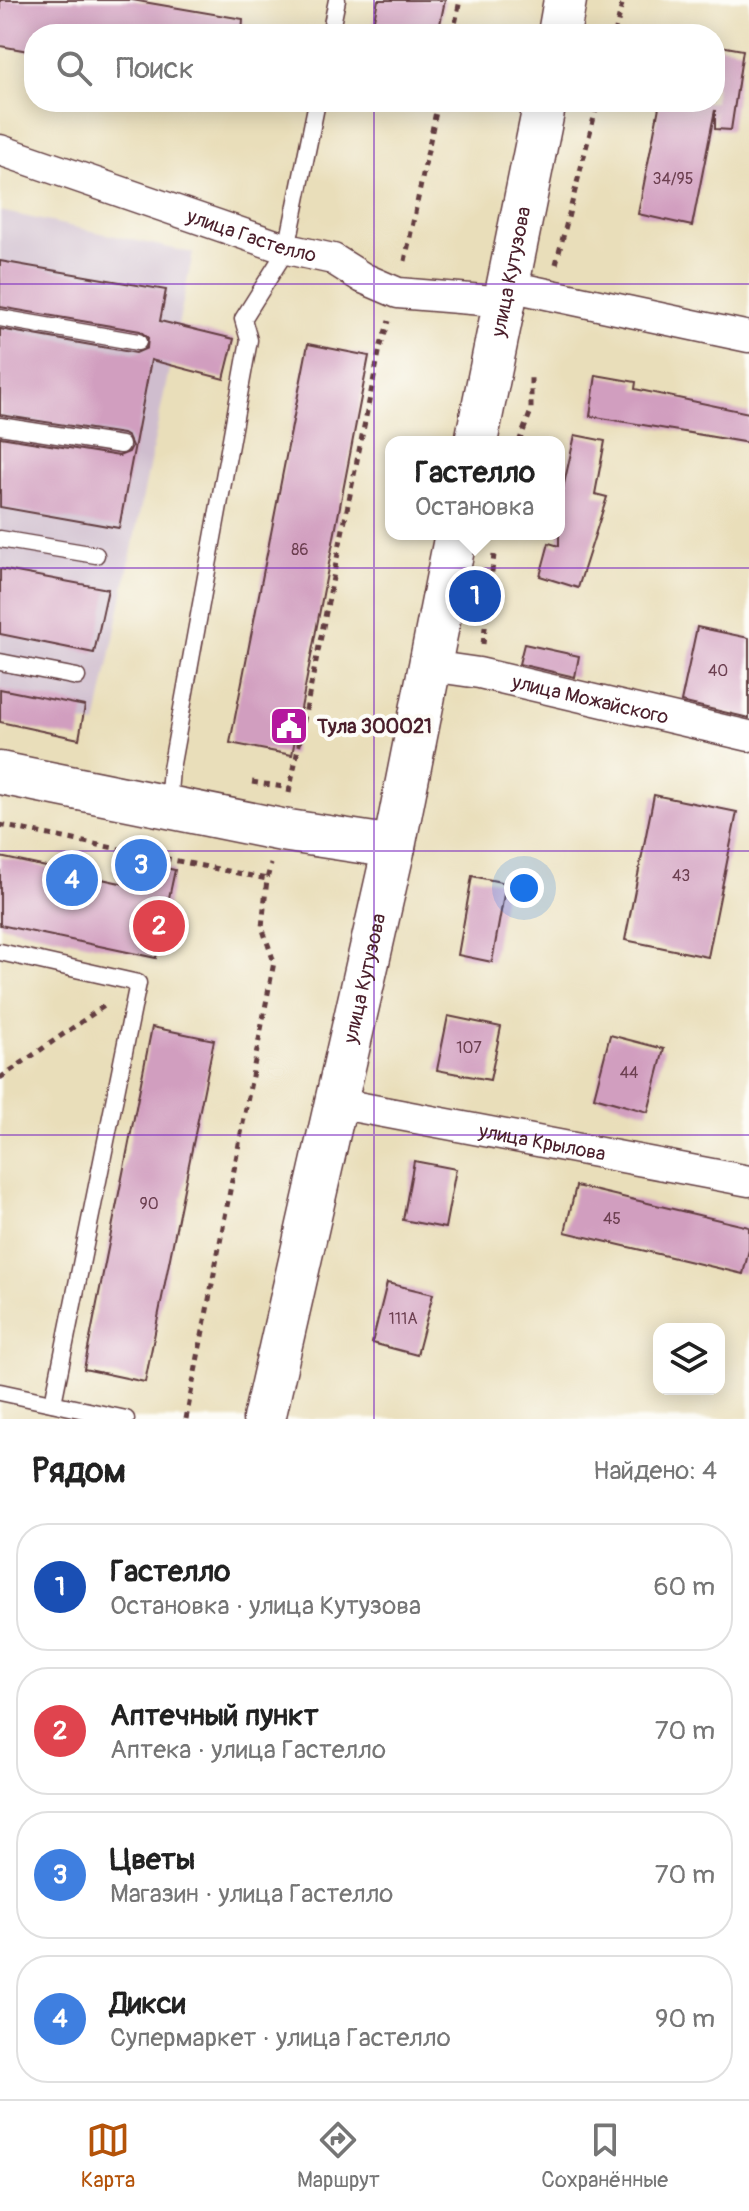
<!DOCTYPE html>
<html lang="ru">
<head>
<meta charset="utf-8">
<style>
  body { margin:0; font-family:Pangolin,sans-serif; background:#f2f2f2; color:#222 }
  .controls { position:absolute; right:24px; bottom:24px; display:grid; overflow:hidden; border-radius:16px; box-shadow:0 4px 20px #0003 }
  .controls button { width:72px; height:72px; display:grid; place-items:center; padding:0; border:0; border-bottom:2px solid #e0e0e0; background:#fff; color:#222; font:40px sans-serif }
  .you { position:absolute; left:524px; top:888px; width:28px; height:28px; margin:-20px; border:6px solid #fff; border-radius:50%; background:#1a73e8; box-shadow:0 0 0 12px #1a73e833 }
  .badge { display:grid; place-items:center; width:52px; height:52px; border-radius:50%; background:#b45309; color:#fff; font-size:26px; font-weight:700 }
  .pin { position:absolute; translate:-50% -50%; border:4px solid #fff; box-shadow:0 2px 8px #0006 }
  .popup { position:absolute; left:385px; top:436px; width:180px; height:104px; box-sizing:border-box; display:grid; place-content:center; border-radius:16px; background:#fff; filter:drop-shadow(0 2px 6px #0005); font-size:26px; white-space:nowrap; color:#767676 }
  .popup b { font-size:30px; color:#222 }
  .popup::after { content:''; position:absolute; left:50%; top:100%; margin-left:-16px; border:16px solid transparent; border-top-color:#fff }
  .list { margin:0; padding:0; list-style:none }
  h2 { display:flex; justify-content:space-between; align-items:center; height:104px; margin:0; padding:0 32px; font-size:34px }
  h2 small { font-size:26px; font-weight:400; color:#767676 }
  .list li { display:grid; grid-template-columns:52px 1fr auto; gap:24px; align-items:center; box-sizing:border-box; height:128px; margin:0 16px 16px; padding:0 16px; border:2px solid #e0e0e0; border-radius:32px }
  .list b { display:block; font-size:30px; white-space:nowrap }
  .list p { margin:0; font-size:26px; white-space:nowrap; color:#767676 }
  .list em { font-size:26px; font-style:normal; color:#767676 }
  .icon { flex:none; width:44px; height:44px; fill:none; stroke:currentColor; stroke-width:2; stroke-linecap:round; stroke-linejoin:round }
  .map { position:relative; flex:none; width:749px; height:1419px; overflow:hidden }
  .search { position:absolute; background:#fff; box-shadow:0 4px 20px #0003; left:24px; right:24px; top:24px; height:88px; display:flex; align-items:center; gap:20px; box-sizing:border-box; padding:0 28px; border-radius:32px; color:#767676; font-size:30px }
  .sheet { height:680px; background:#fff }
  nav { display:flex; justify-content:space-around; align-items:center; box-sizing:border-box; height:112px; border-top:2px solid #e0e0e0; background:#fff; font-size:22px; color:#767676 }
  nav a { display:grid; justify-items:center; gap:4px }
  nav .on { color:#b45309 }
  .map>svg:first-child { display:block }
  .industrial { fill:#cfbdce }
  .building { fill:#d19ebf }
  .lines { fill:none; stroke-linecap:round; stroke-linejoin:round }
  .lane-casing { stroke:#623c40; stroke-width:19 }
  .street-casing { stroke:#623c40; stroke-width:33 }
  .secondary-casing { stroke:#623c40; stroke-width:45 }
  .path { stroke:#623c40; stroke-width:5; stroke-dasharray:6 6; stroke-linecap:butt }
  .lane { stroke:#fff; stroke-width:16 }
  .street { stroke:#fff; stroke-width:30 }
  .secondary { stroke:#fff; stroke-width:42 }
  .grid { fill:none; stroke:#7b2cbf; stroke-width:2; stroke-opacity:0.55 }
  .labels { text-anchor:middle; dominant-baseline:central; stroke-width:8; stroke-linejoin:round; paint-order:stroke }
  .number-label { font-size:16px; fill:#6c3f50 }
  .street-label { font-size:20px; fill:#4a1f2b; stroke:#fdfcf7 }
  .poi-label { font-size:20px; font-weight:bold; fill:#4a1f2b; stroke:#fdfcf7; text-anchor:start }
</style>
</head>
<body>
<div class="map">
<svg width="749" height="1419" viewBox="0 0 749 1419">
  <rect width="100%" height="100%" fill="#fdfcf7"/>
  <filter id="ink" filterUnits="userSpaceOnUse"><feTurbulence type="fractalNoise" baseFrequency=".0125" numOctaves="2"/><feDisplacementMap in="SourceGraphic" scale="16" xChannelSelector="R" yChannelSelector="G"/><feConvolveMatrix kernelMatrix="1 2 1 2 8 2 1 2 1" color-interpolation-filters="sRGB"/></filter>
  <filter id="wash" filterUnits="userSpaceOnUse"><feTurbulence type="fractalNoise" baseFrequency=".006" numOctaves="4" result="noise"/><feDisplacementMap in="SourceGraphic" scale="32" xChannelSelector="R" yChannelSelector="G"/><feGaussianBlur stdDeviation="1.8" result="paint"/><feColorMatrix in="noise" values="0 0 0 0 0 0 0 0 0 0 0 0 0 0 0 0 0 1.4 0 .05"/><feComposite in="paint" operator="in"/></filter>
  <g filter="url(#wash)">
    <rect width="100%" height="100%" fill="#e9deba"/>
    <!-- industrial -->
    <path class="industrial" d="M0 211 193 253 96 725 0 708Z"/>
    <g id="blocks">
      <!-- building -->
      <g class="building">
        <path d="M0 0H132L243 19 242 34H34V52L0 46Z"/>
        <path d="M378 0H445L438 34H371Z"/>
        <path d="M715 45 743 50 731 130 715 129V110L692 226 638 214 660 102H715Z"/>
        <path d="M0 261 166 290 160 321 234 339 224 379 151 360 119 528 0 507V437L119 456 129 452 132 446 128 437 123 434 0 415V329L136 353 147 348 148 338 140 331 0 307Z"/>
        <path d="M308 344 369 356 292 755 230 743Z"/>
        <path d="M596 375 636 382 635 389 749 413V443L590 416Z"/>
        <path d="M575 435 605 441 595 494 607 497 578 588 540 576 549 543 559 546V506Z"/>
        <path d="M0 569 108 589 94 653 0 634Z"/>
        <path d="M697 627 749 638V718L681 702Z"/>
        <path d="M524 644 579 656 575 677 519 664Z"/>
        <path d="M0 689 85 706 79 739 0 722Z"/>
        <path d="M654 795 737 812 708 957 625 940Z"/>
        <path d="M0 857 125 884 130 861 175 870 156 958 0 925Z"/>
        <path d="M472 876 506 883 492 962 458 955Z"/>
        <path d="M448 1016 501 1027 490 1080 437 1070Z"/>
        <path d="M152 1027 214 1040 145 1382 84 1369Z"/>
        <path d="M610 1035 664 1049 648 1112 594 1097Z"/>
        <path d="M414 1161 456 1169 445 1228 403 1220Z"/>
        <path d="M576 1186 749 1227V1250L743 1274 565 1232Z"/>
        <path d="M387 1283 433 1294 417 1355 372 1343Z"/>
      </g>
    </g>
  </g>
  <g filter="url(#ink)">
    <use href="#blocks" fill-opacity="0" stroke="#623c40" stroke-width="2"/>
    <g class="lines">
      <defs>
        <g id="lane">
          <path d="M330 34 337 0"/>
          <path d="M0 318 138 342"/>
          <path d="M0 426 121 445"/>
          <path d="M0 539 96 555"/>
          <path d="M0 662 77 677"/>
          <path d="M168 805 171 769 249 340 243 319 287 249 317 102"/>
          <path d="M0 952 138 983 53 1403"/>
          <path d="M0 1392 126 1419"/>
        </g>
        <g id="street">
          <path id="s1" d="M0 150 287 249 333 259 363 278 398 293 507 302"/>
          <path d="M509 286 749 337"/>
          <path id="s2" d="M430 666 479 673 749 736"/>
          <path id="s3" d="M336 1103 749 1181"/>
        </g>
        <g id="secondary">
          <path d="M559 34 565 0"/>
          <path id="s4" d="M476 442 545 102"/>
          <path d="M0 773 282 830 394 847"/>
          <path id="s5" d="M264 1419 394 847 456 534"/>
        </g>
      </defs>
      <!-- lane casing -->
      <use href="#lane" class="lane-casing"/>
      <!-- street casing -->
      <use href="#street" class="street-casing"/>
      <!-- secondary casing -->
      <use href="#secondary" class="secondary-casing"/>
      <!-- path -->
      <g class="path">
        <path d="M453 34 460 0"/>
        <path d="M615 34 623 0"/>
        <path d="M405 261 438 102"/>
        <path d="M556 264 598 102"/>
        <path d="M519 442 531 411V375"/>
        <path d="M483 644 494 555"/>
        <path d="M252 782 290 788"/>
        <path d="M289 793 380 348 389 321"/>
        <path d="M0 825 267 879"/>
        <path d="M0 1078 107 1004"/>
        <path d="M186 1419 274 962 262 927 267 879 271 864"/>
      </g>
      <!-- lane -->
      <use href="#lane" class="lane"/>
      <!-- street -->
      <use href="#street" class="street"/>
      <!-- secondary -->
      <use href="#secondary" class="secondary"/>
    </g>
  </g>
  <!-- grid -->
  <path class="grid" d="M374 0V34M374 102V1419M0 284H749M0 568H749M0 851H749M0 1135H749"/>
  <!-- icons -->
  <defs>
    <symbol id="civic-square" viewBox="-11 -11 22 22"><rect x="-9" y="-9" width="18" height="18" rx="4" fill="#b5179e" stroke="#fdfcf7"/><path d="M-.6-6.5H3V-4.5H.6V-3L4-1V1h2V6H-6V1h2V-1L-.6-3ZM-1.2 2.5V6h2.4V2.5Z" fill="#fff"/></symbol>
  </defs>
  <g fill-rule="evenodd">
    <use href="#civic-square" x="267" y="704" width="44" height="44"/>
  </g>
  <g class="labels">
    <!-- number labels -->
    <g class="number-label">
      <text x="673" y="179">34/95</text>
      <text x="300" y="550">86</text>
      <text x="718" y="671">40</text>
      <text x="681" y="876">43</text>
      <text x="469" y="1048">107</text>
      <text x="629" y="1073">44</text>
      <text x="149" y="1204">90</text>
      <text x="612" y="1219">45</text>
      <text x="403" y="1319">111А</text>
    </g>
    <!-- street labels -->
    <g class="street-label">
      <text stroke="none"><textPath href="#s1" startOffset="266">улица Гастелло</textPath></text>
      <text stroke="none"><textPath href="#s4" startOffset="174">улица Кутузова</textPath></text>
      <text stroke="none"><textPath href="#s2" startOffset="164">улица Можайского</textPath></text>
      <text stroke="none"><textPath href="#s5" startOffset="452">улица Кутузова</textPath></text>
      <text stroke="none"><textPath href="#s3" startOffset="210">улица Крылова</textPath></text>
    </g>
    <!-- poi labels -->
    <g class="poi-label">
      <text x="317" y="726">Тула 300021</text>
    </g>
  </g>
</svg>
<div class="controls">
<button><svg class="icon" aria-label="layers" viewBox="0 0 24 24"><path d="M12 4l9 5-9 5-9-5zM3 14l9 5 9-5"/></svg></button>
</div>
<div class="you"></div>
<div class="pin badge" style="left:475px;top:596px;background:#1a4fb4">1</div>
<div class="popup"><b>Гастелло</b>Остановка</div>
<div class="pin badge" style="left:159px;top:926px;background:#e0444e">2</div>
<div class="pin badge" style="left:141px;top:865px;background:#3f7fe0">3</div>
<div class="pin badge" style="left:72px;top:880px;background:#3f7fe0">4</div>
<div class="search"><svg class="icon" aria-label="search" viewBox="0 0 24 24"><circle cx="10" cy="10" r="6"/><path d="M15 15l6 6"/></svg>Поиск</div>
</div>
<section class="sheet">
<h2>Рядом<small>Найдено: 4</small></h2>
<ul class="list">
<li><span class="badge" style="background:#1a4fb4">1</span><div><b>Гастелло</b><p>Остановка · улица Кутузова</p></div><em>60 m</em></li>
<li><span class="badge" style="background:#e0444e">2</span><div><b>Аптечный пункт</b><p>Аптека · улица Гастелло</p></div><em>70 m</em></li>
<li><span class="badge" style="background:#3f7fe0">3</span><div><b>Цветы</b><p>Магазин · улица Гастелло</p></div><em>70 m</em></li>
<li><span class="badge" style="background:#3f7fe0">4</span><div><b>Дикси</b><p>Супермаркет · улица Гастелло</p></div><em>90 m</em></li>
</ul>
</section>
<nav>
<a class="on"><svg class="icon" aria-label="map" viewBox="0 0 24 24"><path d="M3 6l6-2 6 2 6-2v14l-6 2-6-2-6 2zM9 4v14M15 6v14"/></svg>Карта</a>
<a><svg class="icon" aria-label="directions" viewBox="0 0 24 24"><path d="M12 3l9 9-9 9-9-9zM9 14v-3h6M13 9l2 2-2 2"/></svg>Маршрут</a>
<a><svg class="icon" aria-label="saved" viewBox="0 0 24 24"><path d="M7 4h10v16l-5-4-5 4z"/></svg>Сохранённые</a>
</nav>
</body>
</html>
